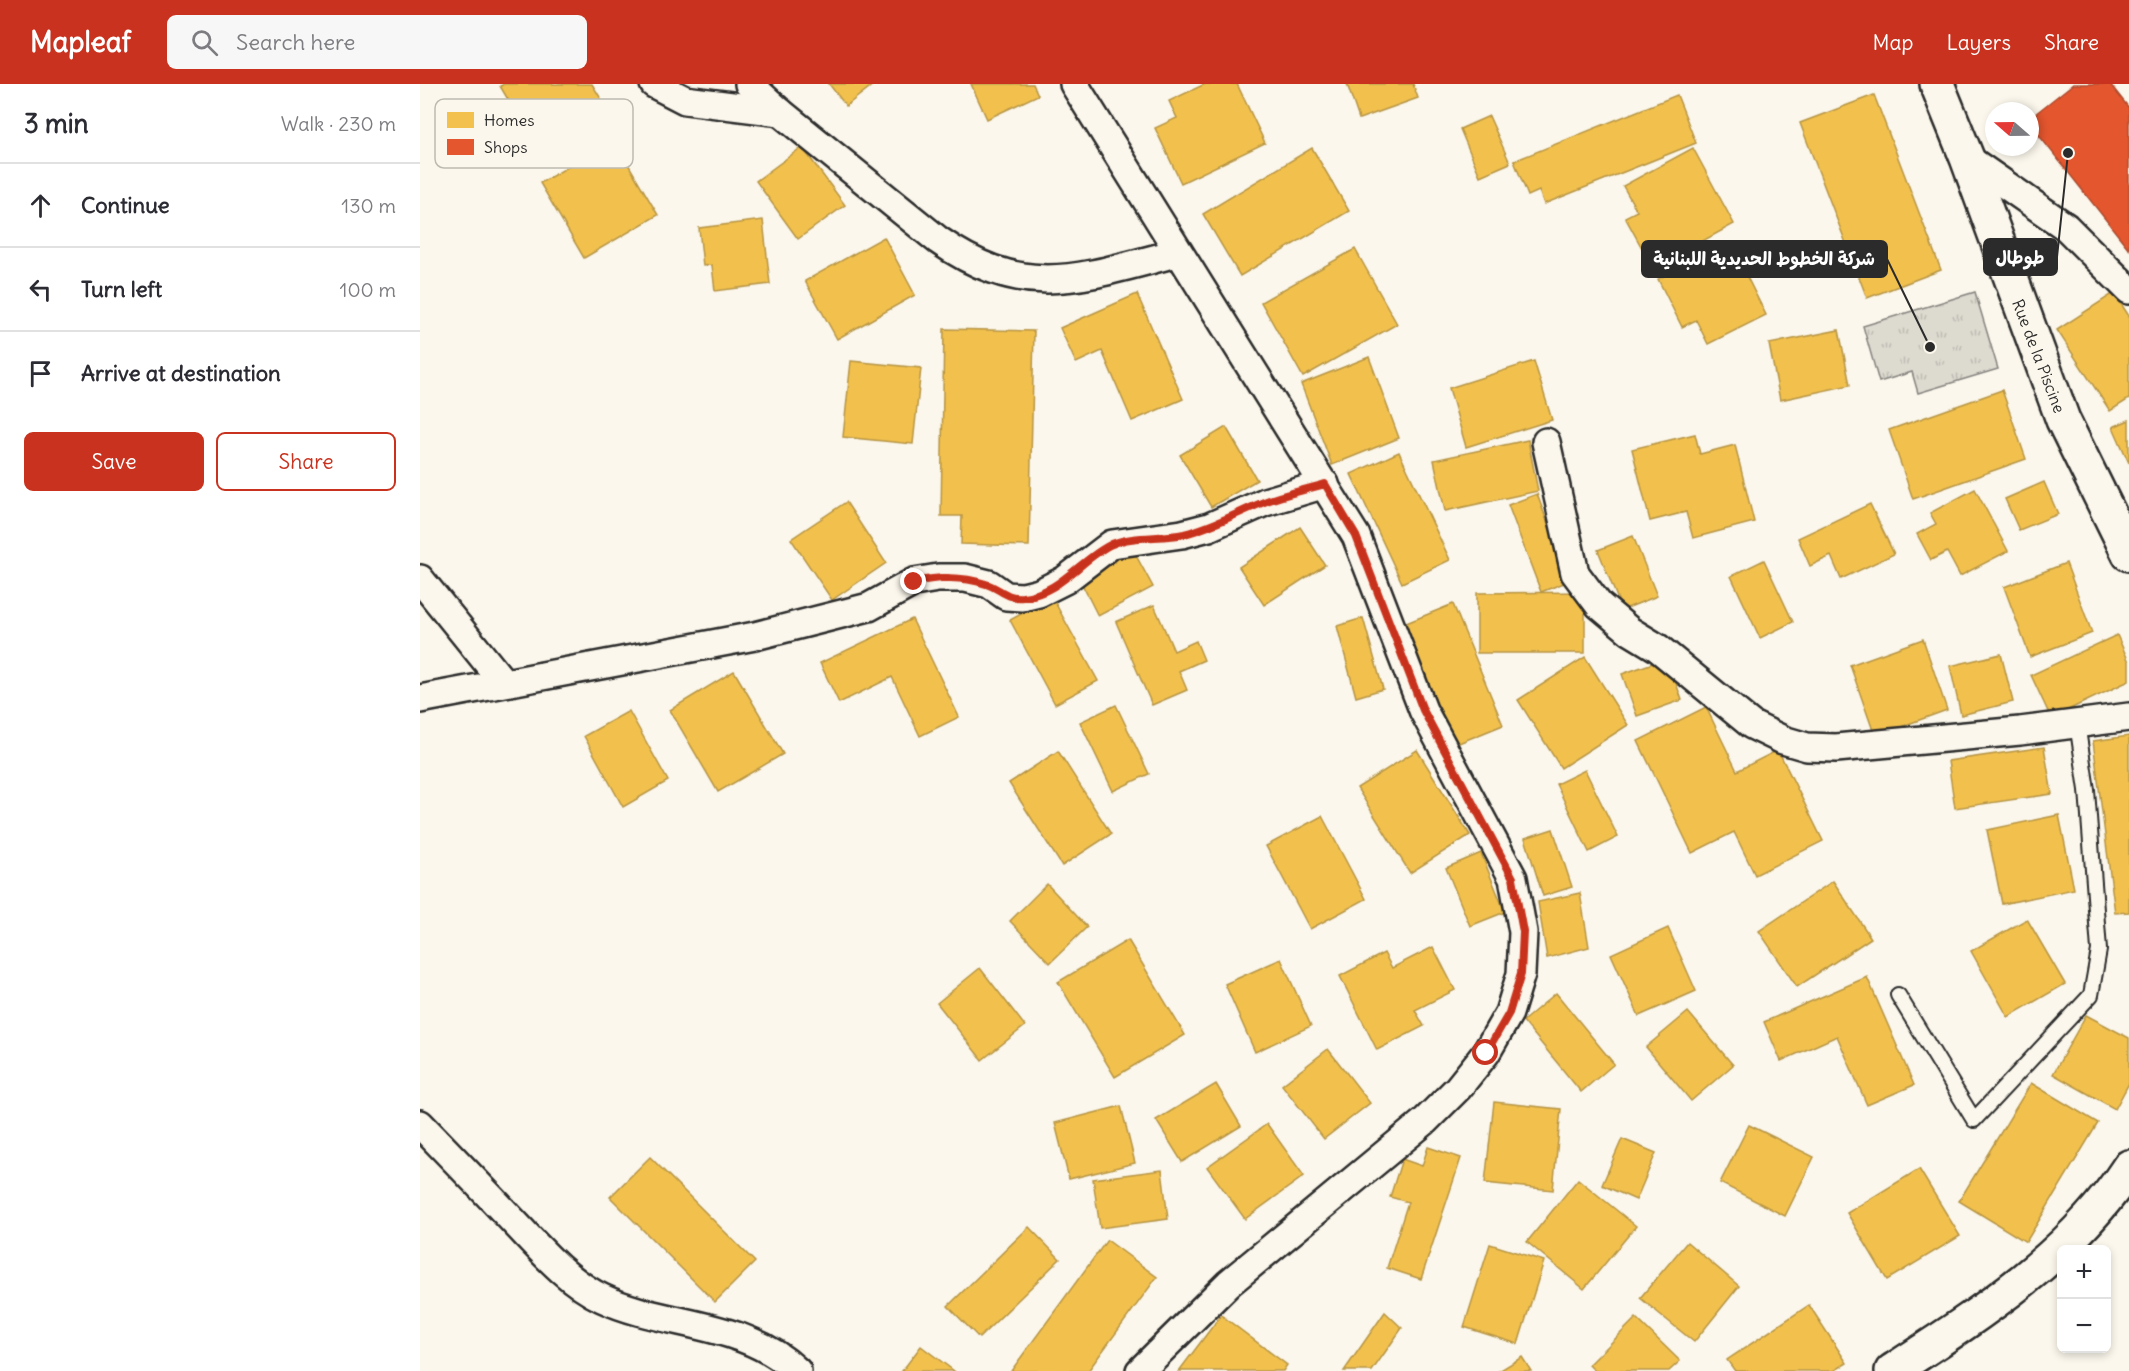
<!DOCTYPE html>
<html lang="en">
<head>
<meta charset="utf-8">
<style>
  body { margin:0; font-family:Delius,"Playpen Sans Arabic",sans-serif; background:#f7f7f7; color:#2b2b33 }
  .controls { position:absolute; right:18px; bottom:18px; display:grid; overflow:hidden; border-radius:9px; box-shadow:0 3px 9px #0003 }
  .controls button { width:54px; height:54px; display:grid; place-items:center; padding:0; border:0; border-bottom:2px solid #e1e1e2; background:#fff; color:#2b2b33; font:30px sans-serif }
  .compass { position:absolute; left:1565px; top:18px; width:54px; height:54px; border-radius:50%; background:#fff; box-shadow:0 3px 9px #0003; rotate:290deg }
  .stop { position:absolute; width:18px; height:18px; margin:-14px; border:4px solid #c8321e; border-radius:50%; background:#fff }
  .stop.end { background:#c8321e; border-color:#fff; box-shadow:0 2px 6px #0008 }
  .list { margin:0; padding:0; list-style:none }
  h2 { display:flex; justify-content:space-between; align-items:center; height:78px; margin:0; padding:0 24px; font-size:26px }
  h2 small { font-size:20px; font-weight:400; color:#7c7c81 }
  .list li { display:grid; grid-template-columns:39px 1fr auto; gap:18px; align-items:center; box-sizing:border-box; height:84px; padding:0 24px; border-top:2px solid #e1e1e2 }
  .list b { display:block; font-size:22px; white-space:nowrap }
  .list em { font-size:20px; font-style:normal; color:#7c7c81 }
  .actions { display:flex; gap:12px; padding:18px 24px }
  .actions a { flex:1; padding:14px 0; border:2px solid #c8321e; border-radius:9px; text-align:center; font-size:21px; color:#c8321e }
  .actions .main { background:#c8321e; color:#fff }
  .icon { flex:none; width:33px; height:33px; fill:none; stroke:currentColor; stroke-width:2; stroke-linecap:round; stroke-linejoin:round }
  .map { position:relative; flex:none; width:1709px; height:1287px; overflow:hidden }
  header { display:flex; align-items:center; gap:36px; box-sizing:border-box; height:84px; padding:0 30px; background:#c8321e; color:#fff }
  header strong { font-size:28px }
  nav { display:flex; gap:33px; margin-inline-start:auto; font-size:21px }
  .search { width:420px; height:54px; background:#f7f7f7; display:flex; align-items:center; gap:15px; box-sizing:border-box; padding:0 21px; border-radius:9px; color:#7c7c81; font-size:22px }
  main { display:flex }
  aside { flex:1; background:#fff }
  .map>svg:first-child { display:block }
  .park { fill:url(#park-tufts); stroke:#84827e; stroke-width:1.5 }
  .homes { fill:#f2c14e; stroke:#b69444; stroke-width:1.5 }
  .shops { fill:#e4572e; stroke:#ac4a2d; stroke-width:1.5 }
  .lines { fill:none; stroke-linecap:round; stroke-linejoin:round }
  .lane-casing { stroke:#2b2b2b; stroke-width:18 }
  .street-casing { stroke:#2b2b2b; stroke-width:32 }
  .secondary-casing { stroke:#2b2b2b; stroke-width:38 }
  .lane { stroke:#fbf7ec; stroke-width:14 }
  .street { stroke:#fbf7ec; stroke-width:27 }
  .secondary { stroke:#fbf7ec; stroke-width:33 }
  .route { stroke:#c8321e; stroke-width:8 }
  .labels { text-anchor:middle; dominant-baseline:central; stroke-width:6; stroke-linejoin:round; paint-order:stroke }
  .street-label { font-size:16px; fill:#2b2b2b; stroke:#fbf7ec }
  .key { fill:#fbf7ec; stroke:#bdbab2; stroke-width:1.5 }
  .key-label { font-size:16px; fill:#2b2b2b }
  .leader { fill:none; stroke:#2b2b2b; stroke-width:2 }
  .callout-dot { fill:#2b2b2b; stroke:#fbf7ec; stroke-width:2 }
  .callout { fill:#2b2b2b; stroke:#2b2b2b; stroke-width:2 }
  .callout-label { font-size:18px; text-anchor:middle; font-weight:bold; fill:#fff }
</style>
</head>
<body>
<header>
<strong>Mapleaf</strong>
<div class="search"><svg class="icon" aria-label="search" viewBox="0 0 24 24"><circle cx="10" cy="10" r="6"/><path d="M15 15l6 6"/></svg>Search here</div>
<nav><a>Map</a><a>Layers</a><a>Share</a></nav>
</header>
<main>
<aside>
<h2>3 min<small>Walk · 230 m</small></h2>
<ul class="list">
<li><svg class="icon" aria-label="ahead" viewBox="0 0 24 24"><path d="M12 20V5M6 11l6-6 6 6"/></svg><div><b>Continue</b></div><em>130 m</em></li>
<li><svg class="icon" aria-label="left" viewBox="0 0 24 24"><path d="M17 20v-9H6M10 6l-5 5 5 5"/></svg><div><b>Turn left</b></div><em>100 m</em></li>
<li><svg class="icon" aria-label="arrive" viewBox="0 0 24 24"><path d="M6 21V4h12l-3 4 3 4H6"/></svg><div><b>Arrive at destination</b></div></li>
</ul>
<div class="actions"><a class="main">Save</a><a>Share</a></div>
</aside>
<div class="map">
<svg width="1709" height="1287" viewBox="0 0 1709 1287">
  <defs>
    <pattern id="park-tufts" width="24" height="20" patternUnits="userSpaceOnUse" patternTransform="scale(1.5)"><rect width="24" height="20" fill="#dddad0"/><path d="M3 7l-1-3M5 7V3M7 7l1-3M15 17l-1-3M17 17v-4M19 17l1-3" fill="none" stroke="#bebbb3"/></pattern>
  </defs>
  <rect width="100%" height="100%" fill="#fbf7ec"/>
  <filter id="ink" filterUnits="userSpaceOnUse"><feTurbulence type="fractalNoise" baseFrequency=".0167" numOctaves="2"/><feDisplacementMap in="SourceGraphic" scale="12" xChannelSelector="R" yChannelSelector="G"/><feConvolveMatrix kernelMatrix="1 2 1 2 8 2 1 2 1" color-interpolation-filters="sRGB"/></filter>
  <g filter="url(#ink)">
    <!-- park -->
    <path class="park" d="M1555 208 1578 285 1498 309 1492 288 1459 298 1443 242Z"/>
    <!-- homes -->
    <g class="homes">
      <path d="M84 0H172L189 28 120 69 80 2Z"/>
      <path d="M409 0H454L426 22Z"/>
      <path d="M551 0H613L618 11 567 35Z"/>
      <path d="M785 0H817L845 59 761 99 735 44 757 34 749 17Z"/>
      <path d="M927 0H993L998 14 939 35Z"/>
      <path d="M1257 11 1276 59 1124 120 1119 107 1108 112 1094 77Z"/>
      <path d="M1454 11 1521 186 1447 214 1380 39Z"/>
      <path d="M1069 32 1090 79 1060 92 1040 45Z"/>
      <path d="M194 56 238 131 164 174 120 99Z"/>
      <path d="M382 63 425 121 378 155 336 97Z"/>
      <path d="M892 64 929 127 820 192 783 130Z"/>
      <path d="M1273 64 1314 140 1233 184 1205 133 1217 127 1203 102Z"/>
      <path d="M343 136 350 200 295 207 292 181 283 182 279 144Z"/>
      <path d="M464 153 495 211 417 255 385 197Z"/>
      <path d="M1310 159 1346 231 1288 260 1276 236 1262 243 1238 195Z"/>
      <path d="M935 165 977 240 883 293 841 218Z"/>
      <path d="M1694 209 1709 232V315L1690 327 1637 246Z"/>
      <path d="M717 210 763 315 712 337 682 267 656 279 640 244Z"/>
      <path d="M524 245 614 247 609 462 541 460 542 432H521Z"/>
      <path d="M1419 246 1430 301 1360 316 1349 260Z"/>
      <path d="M949 273 979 354 912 381 881 300Z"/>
      <path d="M431 277 501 284 493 360 423 353Z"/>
      <path d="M1114 277 1132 336 1046 363 1029 304Z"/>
      <path d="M1582 306 1606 375 1493 415 1469 346Z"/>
      <path d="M1709 336V379L1693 343Z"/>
      <path d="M806 343 837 396 791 423 760 371Z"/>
      <path d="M1275 350 1280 370 1315 361 1334 438 1273 454 1266 428 1230 437 1212 365Z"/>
      <path d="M1108 356 1118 407 1025 427 1014 376Z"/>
      <path d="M979 368 1030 476 982 499 931 390Z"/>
      <path d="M1624 398 1638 430 1599 446 1585 415Z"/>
      <path d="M1555 405 1588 467 1540 492 1527 468 1511 476 1497 450 1516 440 1510 429Z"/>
      <path d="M1117 410 1149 497 1121 508 1088 421Z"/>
      <path d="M426 418 466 479 412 516 371 455Z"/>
      <path d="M1450 420 1474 470 1421 495 1411 472 1390 482 1378 454Z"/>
      <path d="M880 443 905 481 844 521 819 483Z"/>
      <path d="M1213 452 1237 512 1202 526 1178 466Z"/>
      <path d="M713 466 733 503 678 532 659 494Z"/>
      <path d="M1344 476 1373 538 1340 554 1311 492Z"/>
      <path d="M1646 479 1672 549 1610 573 1584 503Z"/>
      <path d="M1165 508V569H1057V509Z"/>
      <path d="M632 513 678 597 635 620 590 536Z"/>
      <path d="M1033 520 1083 641 1029 663 979 542Z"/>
      <path d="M734 521 754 567 776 557 784 576 759 587 767 606 732 621 696 538Z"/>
      <path d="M943 534 963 605 936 613 917 542Z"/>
      <path d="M492 535 539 633 500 652 472 593 419 619 400 579Z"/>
      <path d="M1697 551 1709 578V597L1631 634 1611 591Z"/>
      <path d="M1503 555 1527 626 1455 652 1430 581Z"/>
      <path d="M1581 570 1593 618 1541 631 1530 582Z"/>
      <path d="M1165 573 1208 641 1141 684 1098 616Z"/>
      <path d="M1247 574 1262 616 1217 632 1202 590Z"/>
      <path d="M314 587 363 670 298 708 250 626Z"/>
      <path d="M696 621 729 690 693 707 660 638Z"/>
      <path d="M1286 623 1317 687 1358 666 1403 757 1335 791 1314 748 1272 769 1218 657Z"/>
      <path d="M209 627 248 697 203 723 164 652Z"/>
      <path d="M1709 652V828L1695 829 1673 657Z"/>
      <path d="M1624 663 1632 710 1535 724 1528 677Z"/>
      <path d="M997 666 1050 751 990 789 937 704Z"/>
      <path d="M638 667 691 750 642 782 589 699Z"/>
      <path d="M1165 686 1198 753 1169 768 1136 700Z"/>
      <path d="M1639 731 1654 805 1582 820 1567 746Z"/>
      <path d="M902 732 946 815 890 845 846 762Z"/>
      <path d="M1133 745 1152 803 1123 812 1105 754Z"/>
      <path d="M1061 769 1085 828 1050 842 1026 784Z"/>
      <path d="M1413 797 1451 854 1377 903 1339 847Z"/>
      <path d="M627 800 667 843 630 879 590 837Z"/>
      <path d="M1160 809 1169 863 1127 874 1118 818Z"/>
      <path d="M1607 835 1645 900 1588 933 1551 867Z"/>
      <path d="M1248 844 1276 907 1219 932 1191 870Z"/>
      <path d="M708 856 765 951 695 993 638 898Z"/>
      <path d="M1013 863 1035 906 995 926 1004 942 957 966 920 892 964 869 972 884Z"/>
      <path d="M861 875 891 942 835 968 805 900Z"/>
      <path d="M560 884 605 942 562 976 517 919Z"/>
      <path d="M1447 893 1494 1001 1447 1021 1417 952 1361 977 1344 938Z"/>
      <path d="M1136 909 1194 980 1161 1008 1103 937Z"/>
      <path d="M1268 928 1313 981 1271 1017 1226 963Z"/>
      <path d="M1666 931 1709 954V999L1695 1025 1633 990Z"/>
      <path d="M908 965 950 1019 904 1055 862 1001Z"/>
      <path d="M1611 999 1678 1039 1606 1158 1539 1117Z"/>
      <path d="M796 1000 821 1042 762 1078 736 1036Z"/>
      <path d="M1074 1018 1141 1025 1133 1106 1065 1099Z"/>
      <path d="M701 1022 715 1079 649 1095 635 1039Z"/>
      <path d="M847 1040 884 1092 825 1135 787 1083Z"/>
      <path d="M1329 1041 1394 1073 1365 1132 1300 1099Z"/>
      <path d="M1202 1055 1236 1069 1216 1116 1182 1101Z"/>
      <path d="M1008 1063 1041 1074 1001 1195 967 1184 988 1118 970 1113 982 1075 1002 1082Z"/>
      <path d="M230 1073 335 1178 295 1218 190 1113Z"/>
      <path d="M1499 1085 1540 1152 1467 1196 1427 1129Z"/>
      <path d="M742 1086 748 1135 680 1144 673 1095Z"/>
      <path d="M1158 1095 1216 1142 1164 1205 1107 1158Z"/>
      <path d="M609 1143 640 1175 559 1254 528 1222Z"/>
      <path d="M687 1156 737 1193 668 1287H591Z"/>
      <path d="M1267 1158 1319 1202 1274 1258 1220 1214Z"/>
      <path d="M1070 1160 1124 1177 1098 1260 1044 1243Z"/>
      <path d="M1389 1221 1427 1279 1414 1287H1315L1307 1276Z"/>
      <path d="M965 1228 982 1244 952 1287H924Z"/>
      <path d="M801 1231 867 1281 863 1287H759Z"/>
      <path d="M1216 1234 1260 1277 1249 1287H1175L1169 1281Z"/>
      <path d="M501 1262 534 1287H482Z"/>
      <path d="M1102 1273 1111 1287H1079Z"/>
    </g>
    <!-- shops -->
    <path class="shops" d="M1653 0H1690L1709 24V165L1610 40V34Z"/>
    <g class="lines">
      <defs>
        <path id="lane" d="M1478 911 1554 1036 1671 911 1679 866 1667 706 1657 639"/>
        <g id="street">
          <path d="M234 0 265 16 360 28"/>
          <path d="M329 0 360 28 518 156C607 218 661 193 757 169"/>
          <path d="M654 0 936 452 1003 626 1093 794 1103 848 1101 890 1089 929 1066 969 1038 1004 1005 1037 809 1199 720 1287"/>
          <path d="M1547 74 1646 143 1709 206"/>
          <path d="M1126 358 1155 489 1179 521 1210 547 1238 564 1332 641 1363 656 1387 663 1416 664 1600 647 1709 633"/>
          <path d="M0 495 83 598"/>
          <path d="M0 615 335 552 449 523 494 498 518 494H545L569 500 586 512 603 513 619 509 645 496 692 460 762 450 789 443 845 418 905 400"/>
          <path d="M0 1040C32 1073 64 1106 95 1139 121 1166 148 1198 182 1214 244 1243 323 1236 377 1287"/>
        </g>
        <g id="secondary">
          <path d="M1517 0 1547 74 1643 336 1709 470"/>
          <path d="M1472 1287C1560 1230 1651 1172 1709 1083"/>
        </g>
      </defs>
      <!-- lane casing -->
      <use href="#lane" class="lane-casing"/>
      <!-- street casing -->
      <use href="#street" class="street-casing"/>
      <!-- secondary casing -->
      <use href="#secondary" class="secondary-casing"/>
      <!-- lane -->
      <use href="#lane" class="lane"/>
      <!-- street -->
      <use href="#street" class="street"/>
      <!-- secondary -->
      <use href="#secondary" class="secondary"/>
    </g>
  </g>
  <g class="lines" filter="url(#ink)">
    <!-- route -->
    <path class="route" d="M494 498C519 493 541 492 566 500 580 504 586 515 603 513 641 509 660 475 692 460 713 451 741 455 764 450 793 443 817 429 844 418 864 410 885 406 905 400L936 452 1003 626 1093 794 1103 848 1101 890 1089 929 1066 969"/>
  </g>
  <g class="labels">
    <!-- street labels -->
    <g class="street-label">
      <text transform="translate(1619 272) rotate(69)">Rue de la Piscine</text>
    </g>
  </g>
  <!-- legend -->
  <rect x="15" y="15" width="198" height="69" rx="9" class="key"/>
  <rect x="27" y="28" width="27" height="16" fill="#f2c14e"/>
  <rect x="27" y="55" width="27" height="16" fill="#e4572e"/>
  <g class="key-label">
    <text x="64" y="42">Homes</text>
    <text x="64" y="69">Shops</text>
  </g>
  <!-- callouts -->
  <path class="leader" d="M1648 69L1637 173M1510 263L1467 175"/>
  <g class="callout-dot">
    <circle cx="1648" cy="69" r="6"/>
    <circle cx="1510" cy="263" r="6"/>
  </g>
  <g class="callout">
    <rect x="1564" y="155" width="73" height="36" rx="6"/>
    <rect x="1222" y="157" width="245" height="36" rx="6"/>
  </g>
  <g class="callout-label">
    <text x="1600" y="180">طوطال</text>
    <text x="1344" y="181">شركة الخطوط الحديدية اللبنانية</text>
  </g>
</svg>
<div class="controls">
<button>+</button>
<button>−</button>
</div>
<svg class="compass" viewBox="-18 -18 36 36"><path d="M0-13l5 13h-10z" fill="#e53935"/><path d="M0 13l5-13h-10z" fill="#7c7c81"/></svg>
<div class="stop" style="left:1066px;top:969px"></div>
<div class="stop end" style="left:494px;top:498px"></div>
</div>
</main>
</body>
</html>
